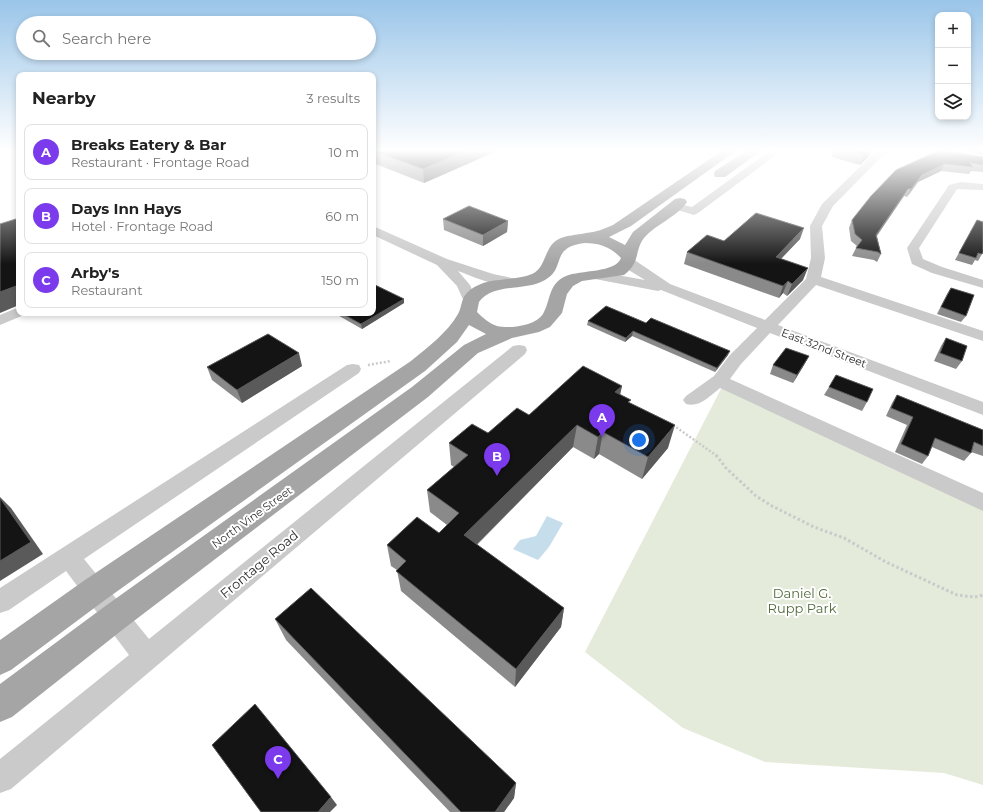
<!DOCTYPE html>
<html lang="en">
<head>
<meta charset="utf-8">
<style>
  body { margin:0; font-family:Montserrat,sans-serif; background:#f2f2f2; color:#222 }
  .controls { position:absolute; right:12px; top:12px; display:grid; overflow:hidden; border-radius:8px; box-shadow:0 2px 6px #0003 }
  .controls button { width:36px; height:36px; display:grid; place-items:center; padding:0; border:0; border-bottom:1px solid #e0e0e0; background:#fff; color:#222; font:20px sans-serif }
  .you { position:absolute; left:639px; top:440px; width:14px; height:14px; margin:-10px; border:3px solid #fff; border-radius:50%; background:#1a73e8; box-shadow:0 0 0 6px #1a73e833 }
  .badge { display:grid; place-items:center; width:26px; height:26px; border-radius:50%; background:#7c3aed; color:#fff; font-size:13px; font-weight:700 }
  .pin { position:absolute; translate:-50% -33px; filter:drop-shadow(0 1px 2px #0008) }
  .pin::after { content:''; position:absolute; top:21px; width:14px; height:12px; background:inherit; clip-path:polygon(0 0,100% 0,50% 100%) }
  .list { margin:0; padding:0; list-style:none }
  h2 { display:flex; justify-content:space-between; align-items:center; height:52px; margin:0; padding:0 16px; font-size:17px }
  h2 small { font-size:13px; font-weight:400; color:#767676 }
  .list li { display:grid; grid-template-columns:26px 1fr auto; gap:12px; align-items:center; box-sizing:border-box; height:56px; margin:0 8px 8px; padding:0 8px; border:1px solid #e0e0e0; border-radius:8px }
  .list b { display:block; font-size:15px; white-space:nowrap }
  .list p { margin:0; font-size:13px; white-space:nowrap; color:#767676 }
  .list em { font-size:13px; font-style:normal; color:#767676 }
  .icon { flex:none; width:22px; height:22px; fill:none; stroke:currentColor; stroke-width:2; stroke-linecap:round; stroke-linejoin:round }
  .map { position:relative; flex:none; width:983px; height:812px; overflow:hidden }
  .search { position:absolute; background:#fff; box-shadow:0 2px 6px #0003; left:16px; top:16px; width:360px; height:44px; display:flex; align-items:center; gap:10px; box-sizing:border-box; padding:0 14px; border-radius:22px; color:#767676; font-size:15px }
  .panel { position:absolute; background:#fff; box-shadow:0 2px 6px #0003; left:16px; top:72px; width:360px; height:244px; border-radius:8px }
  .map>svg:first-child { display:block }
  .green { fill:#e4ebda }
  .water { fill:#c6deeb }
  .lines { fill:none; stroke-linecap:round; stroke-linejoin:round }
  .path-far1 { stroke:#cacaca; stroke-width:2.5; stroke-dasharray:2 2; stroke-linecap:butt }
  .path { stroke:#cacaca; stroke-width:3; stroke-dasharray:2.5 2.5; stroke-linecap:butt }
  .minor { fill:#cacaca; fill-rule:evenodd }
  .major { fill:#a5a5a5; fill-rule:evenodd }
  .wall { fill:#8a8a8a }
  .shaded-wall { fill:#5a5a5a }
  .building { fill:#141414; stroke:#5a5a5a }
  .labels { text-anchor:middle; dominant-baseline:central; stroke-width:4; stroke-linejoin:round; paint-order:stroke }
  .street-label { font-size:11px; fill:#2d2d2d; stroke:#fff }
  .near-street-label { font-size:13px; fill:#2d2d2d; stroke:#fff }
  .near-park-label { font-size:13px; fill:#51693a; stroke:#fff }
</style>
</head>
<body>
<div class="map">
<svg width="983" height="812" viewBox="0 0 983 812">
  <rect width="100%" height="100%" fill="#fff"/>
  <!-- green -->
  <path class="green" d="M723 385 983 502V785L944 773 765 762 683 728 585 652Z"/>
  <!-- water -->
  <path class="water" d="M547 516 563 523 549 547 538 560 513 549 520 540 536 536Z"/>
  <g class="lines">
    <!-- path-far1 -->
    <g class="path-far1">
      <path d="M368 365 391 361"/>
      <path d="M673 425 717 456"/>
    </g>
    <!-- path -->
    <path class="path" d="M716 455 726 468 756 496 772 506 814 527 844 538 886 562 957 595 975 597 983 595"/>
    <!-- minor -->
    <g class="minor">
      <path d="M771 150H783L698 213 694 215 671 208 669 206 671 204 675 203 692 207Z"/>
      <path d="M877 150H888L833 206 822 226 825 258 821 277 983 331V341L816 285 778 325 983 402V415L770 333 741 364 730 379 983 493V511L720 388C710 396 699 408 686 404L683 400 686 396 714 376 729 356 757 328 661 290 658 291 595 279 590 278 588 275 590 272 595 271 645 280 627 269 621 262 623 259H633L670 284 765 320 806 279 811 258 810 226 822 204Z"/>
      <path d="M920 150H944L983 157V163L925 153Z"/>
      <path d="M961 182 983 184V190L957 189 919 248 923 259 942 267 983 280V288L932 273 912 264 907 248 949 185Z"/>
      <path d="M373 226 447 259 493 274 517 279 519 282 517 285C500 289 474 277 458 271L470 285 477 301 475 304 470 305 465 304 457 286 437 265 373 235Z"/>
      <path d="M19 307V313H26L24 315 0 325V315Z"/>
      <path d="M519 345 525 346 527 350 525 354 11 789 0 793V759L129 655 66 571 9 610 0 613V588L347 365 353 364 359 365 361 369 359 373 84 559 149 639 513 346Z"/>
    </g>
    <!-- major -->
    <g class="major">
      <path d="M723 150H737L631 226 609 237 625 245 633 232 675 199 680 198 685 199 687 202C677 217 656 224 644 238 634 251 641 262 624 275L582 281 573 286 567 294 562 313 550 327 539 332 512 338 478 353 428 397 126 627 12 717 0 722V684L104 607 412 387 464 345 486 334 469 325 457 342 425 371 105 600 11 670 0 675V640L85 580 411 361C428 347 447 333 458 314 463 305 460 298 470 290 488 276 513 282 532 274 546 268 544 248 557 240 566 235 577 235 586 233 596 232 604 229 613 225ZM585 243C599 243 611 247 621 258 616 273 580 270 566 276 548 284 551 300 543 314 535 326 510 329 497 326 490 324 483 318 477 312L479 302C494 282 525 292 545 280 567 268 549 247 585 243Z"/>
      <path d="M748 150H762L725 177H715L714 174 715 171Z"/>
    </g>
  </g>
  <!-- wall -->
  <g class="wall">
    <path d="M373 150H499L424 183 373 163Z"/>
    <path d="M831 150H872L870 155 860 165 832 157Z"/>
    <path d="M954 150H983V155Z"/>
    <path d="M983 157V172L971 171 969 174 941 171 918 182 907 197 904 196 877 236 881 254 877 262 874 260 852 256 857 246 851 241 849 228 852 220 896 170Z"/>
    <path d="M443 219 508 221 507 232 483 246 444 230Z"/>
    <path d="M977 220 983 222V254H982L978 261 975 260 972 265 955 260Z"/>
    <path d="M800 239 781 259 803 280 787 296 783 293 779 298 684 264 687 252 724 241Z"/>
    <path d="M951 288 966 316 961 322 937 314 947 294Z"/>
    <path d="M404 299V303L362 329 334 313H373Z"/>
    <path d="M588 321 646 323 728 355 715 372 632 336 625 342 587 325Z"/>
    <path d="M946 338 962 361 956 369 934 361 941 346Z"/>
    <path d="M809 356 804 365 793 383 770 374 773 365Z"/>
    <path d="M302 366 242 403 212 380 207 367Z"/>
    <path d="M622 386 620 394 630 403 668 448 642 479 599 454 594 459 573 447 477 545 564 608 561 627 515 687 401 591 397 570 391 566 387 545 439 533 447 525 430 512 427 490 454 467 451 465 449 443 488 433 529 415Z"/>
    <path d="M829 387 867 402 862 411 824 395Z"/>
    <path d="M897 395 983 430V456L971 452V453L964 461 932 447 928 456 922 464 895 452 907 425 886 416 892 403Z"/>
    <path d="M275 619 516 783 514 798 504 812H450L286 640Z"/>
  </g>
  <!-- shaded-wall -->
  <g class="shaded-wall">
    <path d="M469 150H499L424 183 423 169Z"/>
    <path d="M869 150H872L870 155 860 165 864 155Z"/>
    <path d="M945 164 941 171 918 182 907 197 911 189 922 175Z"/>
    <path d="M908 189 904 196 872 242 876 235Z"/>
    <path d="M508 221 507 232 483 246V235Z"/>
    <path d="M804 228 800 239 771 269 776 257Z"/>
    <path d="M808 268 803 280 787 296 792 284Z"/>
    <path d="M788 281 783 293 779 298 783 286Z"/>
    <path d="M19 285V305L0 313V292Z"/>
    <path d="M404 299V303L362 329 361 324Z"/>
    <path d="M633 331 632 336 625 342 626 338Z"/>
    <path d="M730 351 728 355 715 372 717 368Z"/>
    <path d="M299 353 302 366 242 403 237 390Z"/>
    <path d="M809 356 804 365 793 383 797 375Z"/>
    <path d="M622 386 617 408 615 392Z"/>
    <path d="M577 425 573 447 465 556 464 535Z"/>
    <path d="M675 425 668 448 642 479 648 457Z"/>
    <path d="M603 432 599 454 594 459 598 437Z"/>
    <path d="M0 497 11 508 43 554 0 581Z"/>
    <path d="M564 608 561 627 515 687 516 669Z"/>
    <path d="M516 783 514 798 504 812H495Z"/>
    <path d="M331 797 337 805 330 812H318Z"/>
  </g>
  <!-- building -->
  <g class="building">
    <path d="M373 150H469L423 169 373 151Z"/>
    <path d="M845 150H869L864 155Z"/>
    <path d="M940 150 983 157V165L970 163 973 167 945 164 922 175 911 189H908L876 235 881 254 878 252 856 248 862 240 855 234 852 220 871 196 896 170Z"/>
    <path d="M469 206 508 221 483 235 443 219Z"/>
    <path d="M756 213 804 228 776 257 808 268 792 284 788 281 783 286 687 252 707 235 724 241Z"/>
    <path d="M19 218V285L0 292V224Z"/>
    <path d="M977 220 983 222V252L982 254 978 253 976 258 959 253Z"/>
    <path d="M373 284 404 299 361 324 341 313H373Z"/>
    <path d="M951 288 974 295 966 316 941 307Z"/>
    <path d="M606 306 646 323 651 318 730 351 717 368 633 331 626 338 588 321Z"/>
    <path d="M268 334 299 353 237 390 207 367Z"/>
    <path d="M946 338 967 346 962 361 940 353Z"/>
    <path d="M786 348 809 356 797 375 773 365Z"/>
    <path d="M583 366 622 386 615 392 631 400 628 402 675 425 648 457 603 432 598 437 577 425 464 535 564 608 516 669 396 571 406 561 387 545 417 517 439 533 459 513 427 490 468 455 449 443 472 424 488 433 517 408 529 415Z"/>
    <path d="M836 375 873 389 867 402 829 387Z"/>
    <path d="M897 395 983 430V446L974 442 971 453 935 438 928 456 901 444 913 417 891 408Z"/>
    <path d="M0 498 31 542 0 561Z"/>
    <path d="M311 588 516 783 495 812H461L275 619Z"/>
    <path d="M255 704 331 797 318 812H261L212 745Z"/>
  </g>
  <!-- sky -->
  <linearGradient id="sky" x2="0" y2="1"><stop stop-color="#9ac5e9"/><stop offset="0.57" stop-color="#fff"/><stop offset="1" stop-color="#fff" stop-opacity="0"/></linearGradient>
  <rect width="983" height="264" fill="url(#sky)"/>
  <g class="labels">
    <!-- street labels -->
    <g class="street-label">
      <text transform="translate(824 348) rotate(21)">East 32nd Street</text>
      <text transform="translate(252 517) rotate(-36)">North Vine Street</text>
    </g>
    <!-- near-street labels -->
    <g class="near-street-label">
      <text transform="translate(259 564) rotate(-40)">Frontage Road</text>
    </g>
    <!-- near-park labels -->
    <g class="near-park-label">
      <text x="802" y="593">Daniel G.<tspan x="802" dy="15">Rupp Park</tspan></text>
    </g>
  </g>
</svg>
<div class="controls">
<button>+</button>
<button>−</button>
<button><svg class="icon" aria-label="layers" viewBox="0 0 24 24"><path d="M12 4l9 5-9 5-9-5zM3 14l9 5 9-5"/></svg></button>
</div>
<div class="you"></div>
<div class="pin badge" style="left:602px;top:437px">A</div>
<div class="pin badge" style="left:497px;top:476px">B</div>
<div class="pin badge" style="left:278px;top:779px">C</div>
<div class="search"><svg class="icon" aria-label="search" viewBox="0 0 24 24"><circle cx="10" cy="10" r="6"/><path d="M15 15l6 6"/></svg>Search here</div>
<section class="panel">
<h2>Nearby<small>3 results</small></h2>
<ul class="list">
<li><span class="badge">A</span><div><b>Breaks Eatery &amp; Bar</b><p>Restaurant · Frontage Road</p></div><em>10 m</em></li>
<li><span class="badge">B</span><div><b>Days Inn Hays</b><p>Hotel · Frontage Road</p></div><em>60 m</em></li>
<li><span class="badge">C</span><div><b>Arby's</b><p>Restaurant</p></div><em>150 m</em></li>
</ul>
</section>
</div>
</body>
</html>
